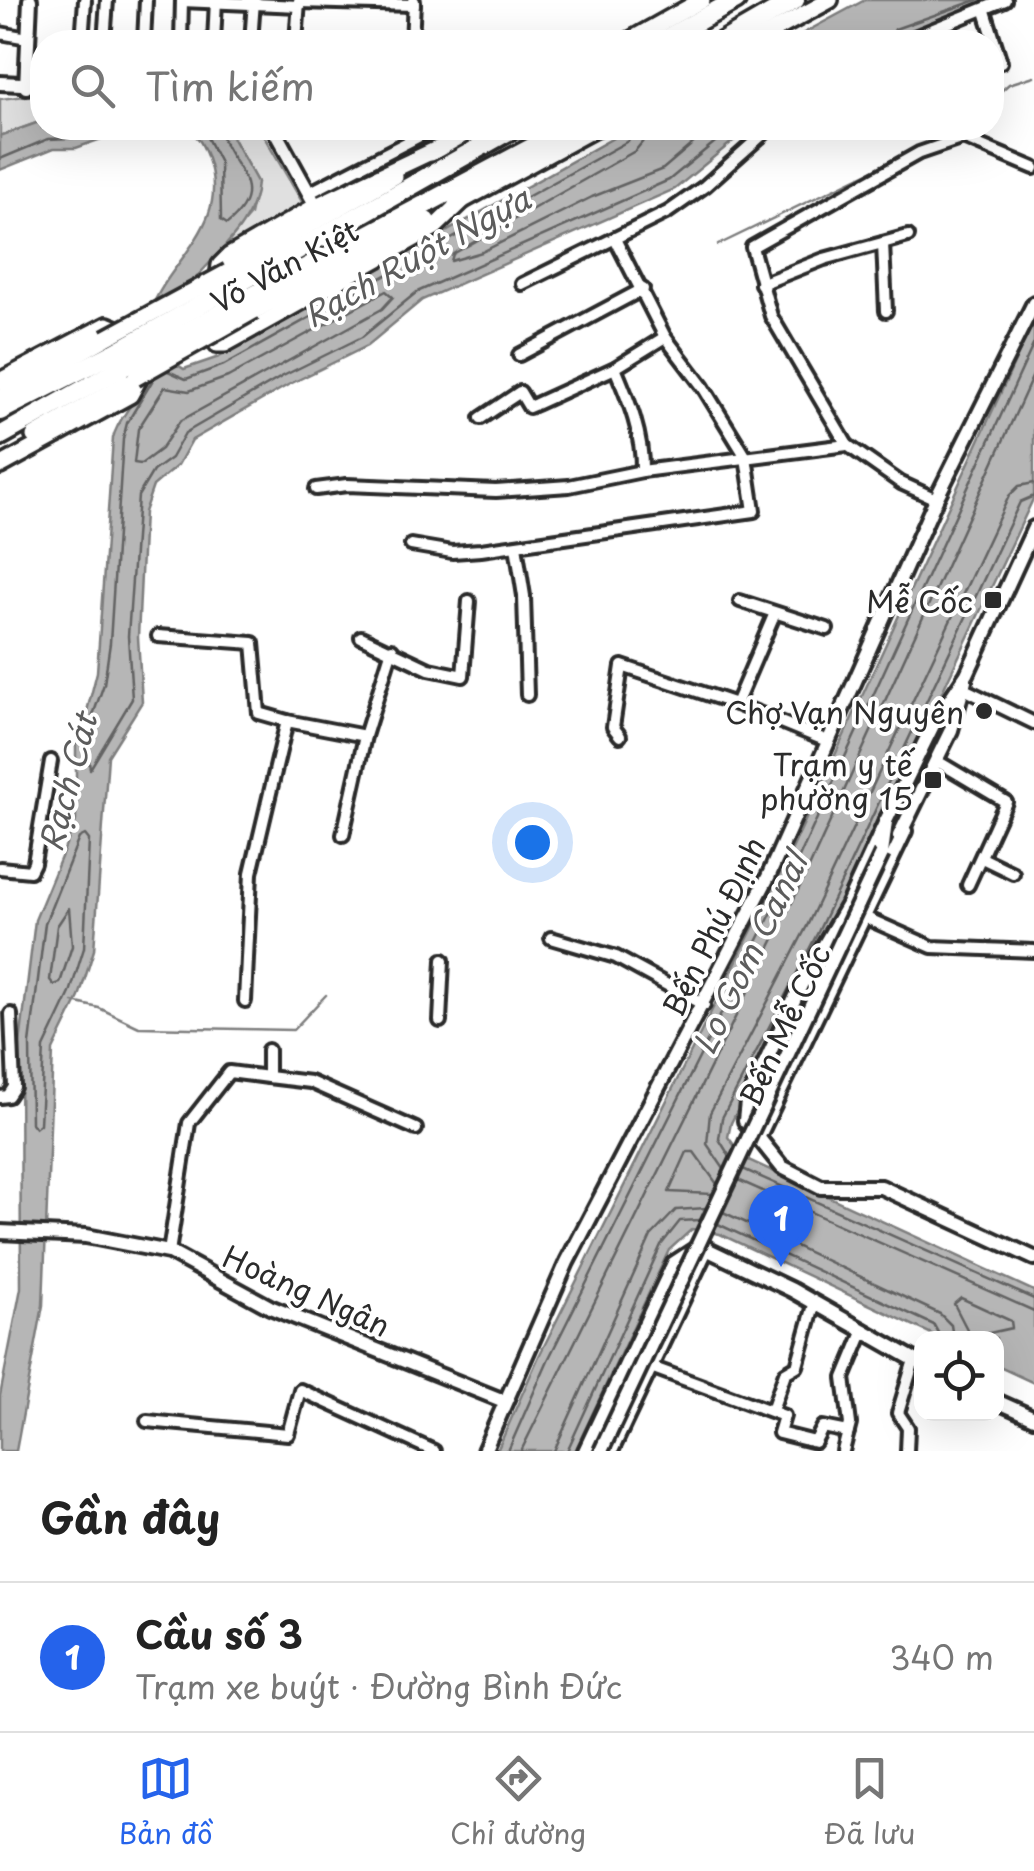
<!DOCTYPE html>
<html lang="vi">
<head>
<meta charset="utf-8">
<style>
  body { margin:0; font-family:"Playpen Sans",sans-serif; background:#f6f6f6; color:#222 }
  .controls { position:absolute; right:30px; bottom:30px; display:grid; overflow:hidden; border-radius:20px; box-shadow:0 10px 40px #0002 }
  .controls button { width:90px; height:90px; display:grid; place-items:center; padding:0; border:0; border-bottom:2px solid #e0e0e0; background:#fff; color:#222; font:50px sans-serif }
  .you { position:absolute; left:532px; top:842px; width:35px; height:35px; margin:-25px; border:8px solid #fff; border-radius:50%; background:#1a73e8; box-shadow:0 0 0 15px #1a73e833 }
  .badge { display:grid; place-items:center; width:65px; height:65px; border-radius:50%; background:#2563eb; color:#fff; font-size:32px; font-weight:700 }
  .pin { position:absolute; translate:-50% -82px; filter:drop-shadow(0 2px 5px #0008) }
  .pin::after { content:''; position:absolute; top:52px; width:35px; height:30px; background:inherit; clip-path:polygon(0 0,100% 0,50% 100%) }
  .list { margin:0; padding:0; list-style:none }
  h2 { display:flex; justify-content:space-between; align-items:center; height:130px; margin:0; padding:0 40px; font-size:42px }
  h2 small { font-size:32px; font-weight:400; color:#767676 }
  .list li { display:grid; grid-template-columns:65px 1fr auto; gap:30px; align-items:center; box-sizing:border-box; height:150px; padding:0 40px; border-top:2px solid #e0e0e0 }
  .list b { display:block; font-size:38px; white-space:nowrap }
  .list p { margin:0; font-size:32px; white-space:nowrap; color:#767676 }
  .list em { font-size:32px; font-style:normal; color:#767676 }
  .icon { flex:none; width:55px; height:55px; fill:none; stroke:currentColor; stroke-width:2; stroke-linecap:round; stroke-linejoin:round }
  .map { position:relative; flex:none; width:1034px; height:1451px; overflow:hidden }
  .search { position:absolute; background:#fff; box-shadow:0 10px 40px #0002; left:30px; right:30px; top:30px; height:110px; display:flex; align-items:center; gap:25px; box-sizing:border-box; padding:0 35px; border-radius:40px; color:#767676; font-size:38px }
  .sheet { height:280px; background:#fff }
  nav { display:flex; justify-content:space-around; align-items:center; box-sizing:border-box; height:140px; border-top:2px solid #e0e0e0; background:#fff; font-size:28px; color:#767676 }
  nav a { display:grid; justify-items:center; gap:5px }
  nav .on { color:#2563eb }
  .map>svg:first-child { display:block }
  .green { fill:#e0e0e0; stroke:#868686; stroke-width:2.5 }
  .water { fill:#b6b6b6; stroke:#7e7e7e; stroke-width:2.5 }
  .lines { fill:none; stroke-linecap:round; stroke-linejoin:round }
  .shore { stroke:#636363; stroke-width:2.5 }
  .stream { stroke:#7e7e7e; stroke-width:2.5 }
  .minor-casing { stroke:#2b2b2b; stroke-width:18 }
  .tertiary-casing { stroke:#2b2b2b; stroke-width:20 }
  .primary-casing { stroke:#2b2b2b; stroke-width:22 }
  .trunk-casing { stroke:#2b2b2b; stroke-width:25 }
  .minor { stroke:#fff; stroke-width:10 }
  .tertiary { stroke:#fff; stroke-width:12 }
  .primary { stroke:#fff; stroke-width:15 }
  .trunk { stroke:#fff; stroke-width:18 }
  .tertiary-bridge-casing { stroke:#2b2b2b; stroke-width:20; stroke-linecap:butt }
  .primary-bridge-casing { stroke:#2b2b2b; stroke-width:22; stroke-linecap:butt }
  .trunk-bridge-casing { stroke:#2b2b2b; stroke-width:25; stroke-linecap:butt }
  .tertiary-bridge { stroke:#fff; stroke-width:12 }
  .primary-bridge { stroke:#fff; stroke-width:15 }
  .trunk-bridge { stroke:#fff; stroke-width:18 }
  .poi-dot { fill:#2b2b2b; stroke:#fff; stroke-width:4 }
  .labels { text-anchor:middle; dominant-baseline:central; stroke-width:8; stroke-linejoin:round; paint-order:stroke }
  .street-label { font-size:30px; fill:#2b2b2b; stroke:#fff }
  .poi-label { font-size:30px; fill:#2b2b2b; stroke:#fff; text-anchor:end }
  .water-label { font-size:32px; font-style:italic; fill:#5c5c5c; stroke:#fff }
</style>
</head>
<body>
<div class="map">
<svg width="1034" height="1451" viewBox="0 0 1034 1451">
  <rect width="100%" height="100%" fill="#fff"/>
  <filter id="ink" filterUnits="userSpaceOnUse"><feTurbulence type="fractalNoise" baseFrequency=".01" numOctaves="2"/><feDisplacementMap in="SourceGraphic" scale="20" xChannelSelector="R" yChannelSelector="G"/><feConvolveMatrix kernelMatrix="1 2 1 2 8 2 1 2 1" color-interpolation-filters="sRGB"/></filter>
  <g filter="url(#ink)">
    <!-- green -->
    <g class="green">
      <path d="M42 94V121L0 136V99Z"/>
      <path d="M227 128H259L304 205 232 244 226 242 250 215 257 182Z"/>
    </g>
    <!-- water -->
    <g class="water">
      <path d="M865 0H996L886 42H787Z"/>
      <path d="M42 121V128H132L76 148H54L0 170V136Z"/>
      <path d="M184 128H227L257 182C255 235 195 265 173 311 168 324 169 344 167 358L184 369 219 357 314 306 631 128H749L675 189 422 300 367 346 288 385 192 440 178 465 153 486 144 512 138 637 142 702 108 756 94 950 79 997 53 1050 43 1305 16 1451H0V1396L21 1288 20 1044 35 920 76 821V732L86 715 97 672 113 438C118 418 132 408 138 391 146 367 140 339 149 314 170 256 233 226 207 156 202 143 197 133 184 128Z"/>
      <path d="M1034 320V497L827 936 731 1123 728 1137 744 1158 1034 1291V1383L997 1366 996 1338H940L720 1234 692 1229 669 1250 575 1451H497L539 1356 788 858Z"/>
    </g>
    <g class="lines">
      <!-- shore -->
      <g class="shore">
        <path d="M889 42 895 29 977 0"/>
        <path d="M202 128 220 163 221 220 227 224C274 186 225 165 220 128"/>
        <path d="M647 128 644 140 635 151 453 254 451 261 482 252 592 197 663 169 711 128"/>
        <path d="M0 159 48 139 73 138 95 128"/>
        <path d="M386 291 393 297 382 309 180 421 161 449 141 464 134 463 138 429 165 387 189 391 228 377Z"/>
        <path d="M168 371 186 379 224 365 628 141 634 128"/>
        <path d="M154 378 127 423 123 439 110 643 104 684 86 735 90 769 132 699 128 636 138 496 153 471 171 458 185 433 283 376 362 337 417 292 669 180 732 128"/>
        <path d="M85 835 89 840 84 948 70 993 44 1048 40 1124 35 1128 31 1123 30 1044 45 923 79 838Z"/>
        <path d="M69 908 72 946 60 983 54 985 50 980 57 926Z"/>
        <path d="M730 1157 719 1139 722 1118 818 932 1020 502 1034 496"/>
        <path d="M724 1169 707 1144 710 1113 807 926 1009 496 1019 486 1034 483"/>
        <path d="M743 1169 1034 1299"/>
        <path d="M738 1180 1034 1311"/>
        <path d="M712 1194 669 1192 687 1152H694L717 1184"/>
        <path d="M723 1212 940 1314 951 1325 953 1338"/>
        <path d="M718 1224 934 1325 941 1338"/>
        <path d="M961 1298 1011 1321 1012 1328 971 1337 954 1304Z"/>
        <path d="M508 1451 548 1360 797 862 1034 343"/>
        <path d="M521 1451 809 868 1034 373"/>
        <path d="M554 1451 651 1236 676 1210 706 1208"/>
        <path d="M567 1451 661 1245 680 1221 700 1220"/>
      </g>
      <!-- stream -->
      <g class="stream">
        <path d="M992 99 1009 84 1034 76"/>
        <path d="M922 147 955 130"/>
        <path d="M718 245 910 152"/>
        <path d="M73 1002 99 1008 139 1027 293 1030 326 995"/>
      </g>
      <defs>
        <g id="minor">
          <path d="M182 1 299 6"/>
          <path d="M299 2 414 5"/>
          <path d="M985 11 1001 62"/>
          <path d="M0 33 28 38"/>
          <path d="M82 42 85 0"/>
          <path d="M104 42 107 0"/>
          <path d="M144 42 146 0"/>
          <path d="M181 42 182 0"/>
          <path d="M214 42 216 0"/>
          <path d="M251 42 254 1"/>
          <path d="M296 42 299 1"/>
          <path d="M412 42 414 1"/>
          <path d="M902 42 1005 0"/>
          <path d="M956 128 963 138 1034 168"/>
          <path d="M309 193 435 128"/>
          <path d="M883 243 886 311"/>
          <path d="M522 284 668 212 705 186 770 128"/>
          <path d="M761 284 824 259 908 236"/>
          <path d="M519 355 643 289"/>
          <path d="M615 368C629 401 643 435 642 471"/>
          <path d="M481 418 520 392 529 407 536 404 615 368 665 337"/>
          <path d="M847 445 771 316 752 247 919 153 963 138"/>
          <path d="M316 489 347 485 496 491 569 486 642 471 847 445 901 483 936 499"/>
          <path d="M411 545 452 552 481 550 754 511 746 457 703 387 665 337 616 241"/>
          <path d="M516 546 524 596 527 695"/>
          <path d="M740 601 827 629"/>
          <path d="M158 636 253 643 259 713 287 721 251 873 245 1001"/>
          <path d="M361 637 429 669 463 676 469 601"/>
          <path d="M964 689 1034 723"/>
          <path d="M736 704 775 613"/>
          <path d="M287 721 365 736"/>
          <path d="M620 736 613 727 622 666 736 704 825 740"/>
          <path d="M937 761 1006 802 968 885"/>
          <path d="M343 835 365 736 392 649"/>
          <path d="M982 858 1013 873"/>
          <path d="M0 868 30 871 34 863 51 761"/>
          <path d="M862 916 932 947 1034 951"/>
          <path d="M551 938 616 957 704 1005"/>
          <path d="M440 1021 443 960"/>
          <path d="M268 1077 310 1082 416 1129"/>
          <path d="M0 1097 8 1096 14 1087 11 1014"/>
          <path d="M169 1252 189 1123 229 1072 268 1077V1050"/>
          <path d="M651 1367 784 1416 779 1433 815 1442 823 1427 848 1432"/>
          <path d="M772 1410 785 1373 797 1366 814 1305"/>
          <path d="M147 1421 288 1434 300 1390 434 1451"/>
          <path d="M843 1451 850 1424 844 1378 864 1330"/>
          <path d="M907 1451 908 1428 898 1413 914 1360"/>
        </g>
        <g id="tertiary">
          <path d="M0 83 42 85"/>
          <path d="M26 87 30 0"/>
          <path d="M273 128 316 206"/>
          <path d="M886 821 847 906 801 985 747 1102 745 1121 782 1167 821 1187H881L1034 1258"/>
          <path d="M899 836 951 730 965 681"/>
          <path d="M882 854 886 821 934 723 967 674 1034 528"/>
          <path d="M759 1136 905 831"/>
          <path d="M0 1232 86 1236 169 1252 270 1307 504 1401"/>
          <path d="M996 1401 1034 1418"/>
          <path d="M484 1451 567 1262 768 877 936 499 1034 303"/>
          <path d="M585 1451 674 1263 700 1246 792 1290 922 1364"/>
          <path d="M611 1451 707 1248"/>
        </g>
        <g id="primary">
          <path d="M627 42 702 0"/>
          <path d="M753 42 830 0"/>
          <path d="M431 153 475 128"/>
          <path d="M456 204 596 128"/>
          <path d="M228 272 395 176"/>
          <path d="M217 286 220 265 229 256 316 206 437 149"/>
          <path d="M254 311 427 220"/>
          <path d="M214 324 217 344H225L435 227 462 201"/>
          <path d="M0 381 107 325 134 336 141 375 130 395 0 466"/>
          <path d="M0 397 106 338"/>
          <path d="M34 436 135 378"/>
        </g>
        <g id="trunk">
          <path d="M660 42 736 0"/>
          <path d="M722 42 795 0"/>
          <path d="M232 287 514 128"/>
          <path d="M247 299 569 128"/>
          <path d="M0 411 114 353"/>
          <path d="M0 436 123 367"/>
        </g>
      </defs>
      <!-- minor casing -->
      <use href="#minor" class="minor-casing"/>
      <!-- tertiary casing -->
      <use href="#tertiary" class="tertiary-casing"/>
      <!-- primary casing -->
      <use href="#primary" class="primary-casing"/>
      <!-- trunk casing -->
      <use href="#trunk" class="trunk-casing"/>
      <!-- minor -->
      <use href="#minor" class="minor"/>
      <!-- tertiary -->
      <use href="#tertiary" class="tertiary"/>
      <!-- primary -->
      <use href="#primary" class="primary"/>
      <!-- trunk -->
      <use href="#trunk" class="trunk"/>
      <defs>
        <path id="tertiary-bridge" d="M601 1451 882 854"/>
        <g id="primary-bridge">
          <path d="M106 338 228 272"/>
          <path d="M135 378 254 311"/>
        </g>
        <g id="trunk-bridge">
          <path d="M114 353 232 287"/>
          <path d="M123 367 247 299"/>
        </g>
      </defs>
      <!-- tertiary-bridge casing -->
      <use href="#tertiary-bridge" class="tertiary-bridge-casing"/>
      <!-- primary-bridge casing -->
      <use href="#primary-bridge" class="primary-bridge-casing"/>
      <!-- trunk-bridge casing -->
      <use href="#trunk-bridge" class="trunk-bridge-casing"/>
      <!-- tertiary-bridge -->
      <use href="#tertiary-bridge" class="tertiary-bridge"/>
      <!-- primary-bridge -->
      <use href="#primary-bridge" class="primary-bridge"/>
      <!-- trunk-bridge -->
      <use href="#trunk-bridge" class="trunk-bridge"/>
    </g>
  </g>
  <!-- markers -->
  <g class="poi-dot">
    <rect x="983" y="590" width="20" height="20" rx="5"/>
    <circle cx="984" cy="711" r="10"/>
    <rect x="923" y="770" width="20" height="20" rx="5"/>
  </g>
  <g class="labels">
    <!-- street labels -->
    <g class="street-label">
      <text transform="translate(284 265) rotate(-28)">Võ Văn Kiệt</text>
      <text transform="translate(713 926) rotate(-64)">Bến Phú Định</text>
      <text transform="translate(784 1025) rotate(-65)">Bến Mễ Cốc</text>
      <text transform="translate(307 1290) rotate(24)">Hoàng Ngân</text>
    </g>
    <!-- poi labels -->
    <g class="poi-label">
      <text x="973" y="600">Mễ Cốc</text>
      <text x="964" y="711">Chợ Vạn Nguyên</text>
      <text x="913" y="763">Trạm y tế<tspan x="913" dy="34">phường 15</tspan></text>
    </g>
    <!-- water labels -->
    <g class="water-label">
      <text transform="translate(416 256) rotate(-29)">Rạch Ruột Ngựa</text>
      <text transform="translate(67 782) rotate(-75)">Rạch Cát</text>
      <text transform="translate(749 953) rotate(-64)">Lo Gom Canal</text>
    </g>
  </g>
</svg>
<div class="controls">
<button><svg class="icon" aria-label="locate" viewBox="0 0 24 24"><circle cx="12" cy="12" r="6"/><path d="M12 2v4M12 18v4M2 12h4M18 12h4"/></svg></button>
</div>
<div class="you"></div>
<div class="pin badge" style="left:781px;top:1267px">1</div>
<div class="search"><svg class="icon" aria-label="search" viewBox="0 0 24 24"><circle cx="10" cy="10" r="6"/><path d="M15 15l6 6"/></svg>Tìm kiếm</div>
</div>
<section class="sheet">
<h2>Gần đây<small></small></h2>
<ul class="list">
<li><span class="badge">1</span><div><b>Cầu số 3</b><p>Trạm xe buýt · Đường Bình Đức</p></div><em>340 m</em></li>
</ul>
</section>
<nav>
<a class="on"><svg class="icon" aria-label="map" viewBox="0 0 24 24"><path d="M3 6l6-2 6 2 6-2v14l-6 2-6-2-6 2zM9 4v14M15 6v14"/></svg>Bản đồ</a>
<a><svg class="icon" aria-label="directions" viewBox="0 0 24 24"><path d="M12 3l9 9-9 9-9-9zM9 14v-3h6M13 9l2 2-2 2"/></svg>Chỉ đường</a>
<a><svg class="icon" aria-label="saved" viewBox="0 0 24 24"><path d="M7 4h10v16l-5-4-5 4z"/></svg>Đã lưu</a>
</nav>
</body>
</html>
